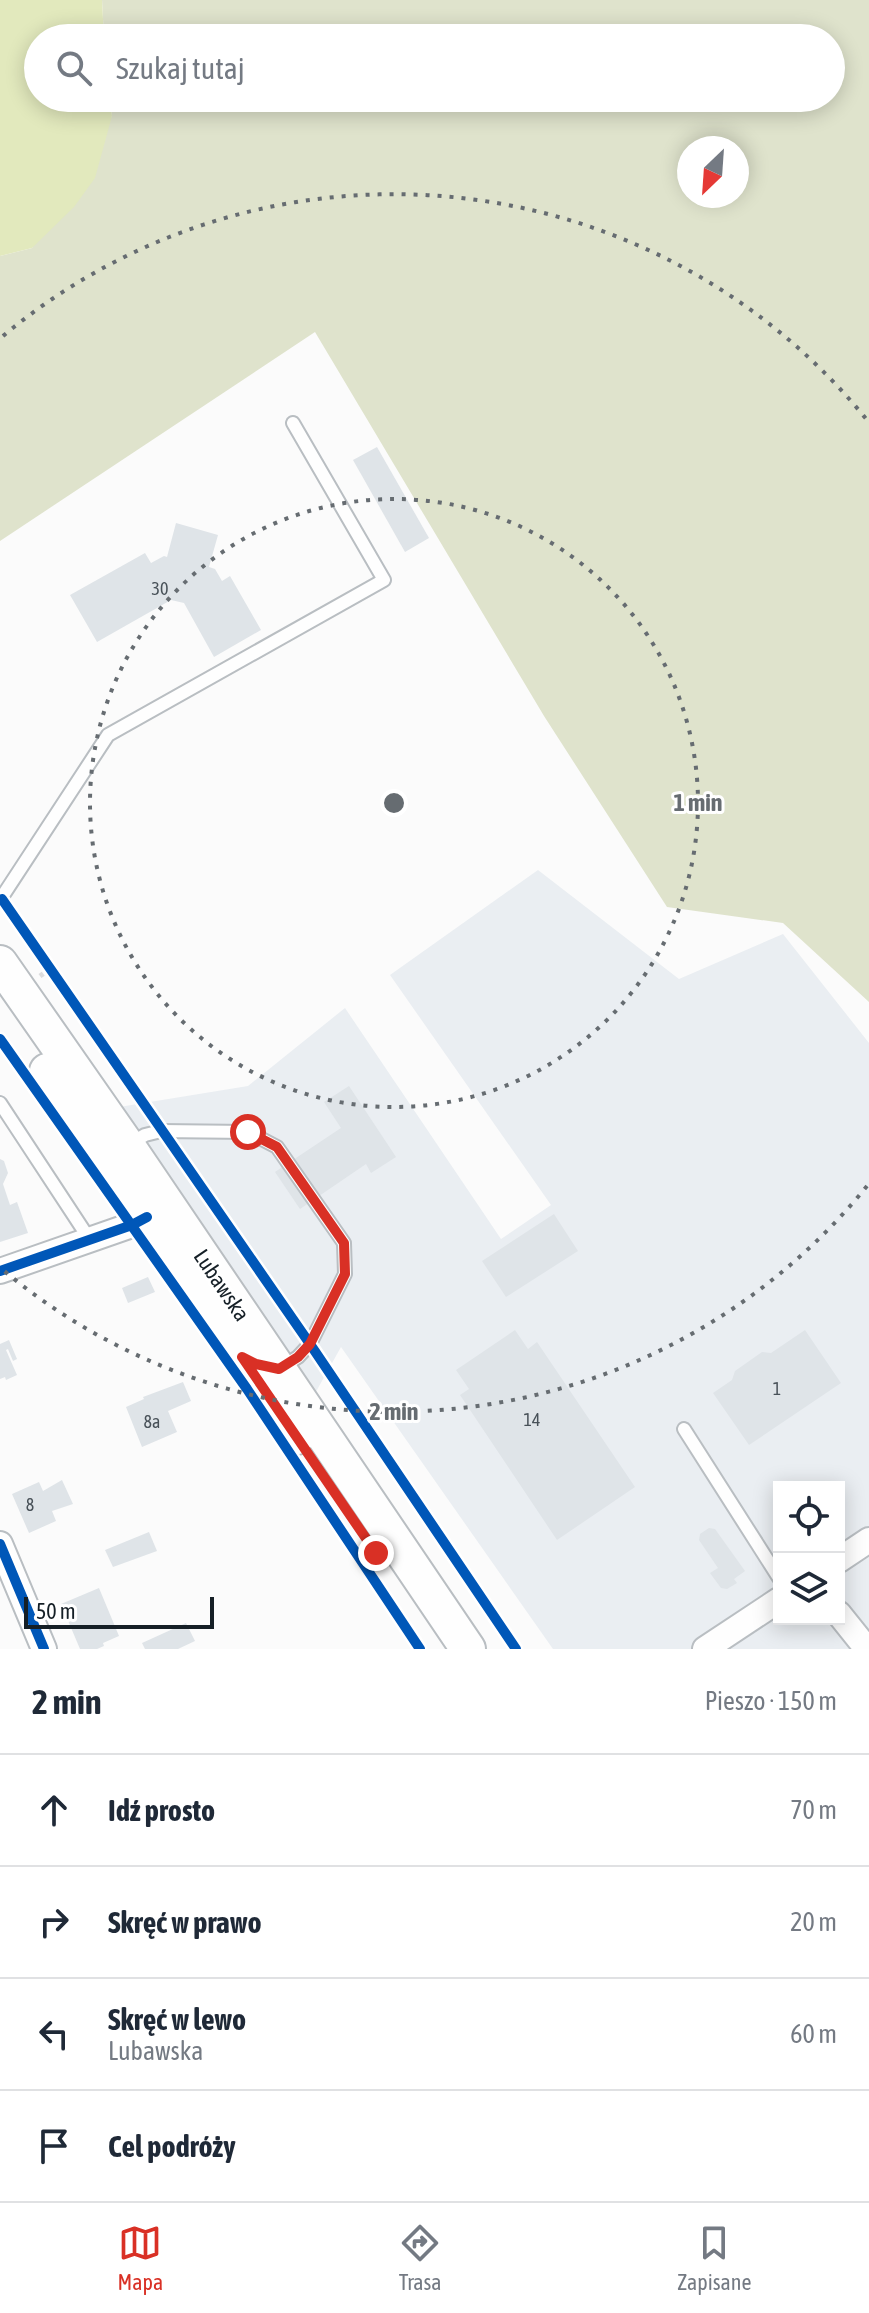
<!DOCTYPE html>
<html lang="pl">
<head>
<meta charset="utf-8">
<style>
  body { margin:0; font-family:"Asap Condensed",sans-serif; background:#f6f6f7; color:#1f2937 }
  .controls { position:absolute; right:24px; bottom:24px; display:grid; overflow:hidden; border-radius:0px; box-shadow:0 4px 20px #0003 }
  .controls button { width:72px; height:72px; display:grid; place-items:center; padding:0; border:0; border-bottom:2px solid #e0e1e3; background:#fff; color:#1f2937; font:40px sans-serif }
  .compass { position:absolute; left:677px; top:136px; width:72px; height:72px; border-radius:50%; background:#fff; box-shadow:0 4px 20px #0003; rotate:205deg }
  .scale { position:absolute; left:24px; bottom:20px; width:190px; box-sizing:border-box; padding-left:8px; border:4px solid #151f26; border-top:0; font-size:22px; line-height:28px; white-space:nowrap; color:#151f26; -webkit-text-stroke:6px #fff; paint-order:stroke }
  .stop { position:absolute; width:24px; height:24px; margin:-18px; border:6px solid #d93025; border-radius:50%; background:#fff }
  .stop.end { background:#d93025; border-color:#fff; box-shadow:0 2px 8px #0008 }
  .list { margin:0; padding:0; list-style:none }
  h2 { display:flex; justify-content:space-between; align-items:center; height:104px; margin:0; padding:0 32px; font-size:34px }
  h2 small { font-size:26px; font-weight:400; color:#747a83 }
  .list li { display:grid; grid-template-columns:52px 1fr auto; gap:24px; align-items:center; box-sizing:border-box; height:112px; padding:0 32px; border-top:2px solid #e0e1e3 }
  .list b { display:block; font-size:30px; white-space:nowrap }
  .list p { margin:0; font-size:26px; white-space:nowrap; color:#747a83 }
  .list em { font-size:26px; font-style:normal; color:#747a83 }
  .icon { flex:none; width:44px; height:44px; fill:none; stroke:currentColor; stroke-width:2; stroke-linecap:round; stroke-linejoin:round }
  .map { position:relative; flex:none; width:869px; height:1649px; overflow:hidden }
  .search { position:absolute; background:#fff; box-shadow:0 4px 20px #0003; left:24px; right:24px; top:24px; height:88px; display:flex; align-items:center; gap:20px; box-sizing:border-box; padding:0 28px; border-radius:44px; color:#747a83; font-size:30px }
  .sheet { height:552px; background:#fff }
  nav { display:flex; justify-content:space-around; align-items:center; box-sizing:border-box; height:112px; border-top:2px solid #e0e1e3; background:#fff; font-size:22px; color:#747a83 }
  nav a { display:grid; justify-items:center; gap:4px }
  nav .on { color:#d93025 }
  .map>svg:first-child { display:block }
  .built { fill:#eaeef2; fill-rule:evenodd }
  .green { fill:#dfe3cc; fill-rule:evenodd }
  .water { fill:#e2e9bd }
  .building { fill:#dfe4e8 }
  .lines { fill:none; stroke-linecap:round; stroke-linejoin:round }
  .service-casing { stroke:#b9bec2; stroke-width:16 }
  .minor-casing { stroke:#b9bec2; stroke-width:28 }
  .secondary-casing { stroke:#b9bec2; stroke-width:38 }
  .path { stroke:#dcdcdd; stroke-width:5; stroke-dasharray:4 4; stroke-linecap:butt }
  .service { stroke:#fefefe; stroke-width:12 }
  .minor { stroke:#fefefe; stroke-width:24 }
  .secondary { stroke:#fefefe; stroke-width:34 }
  .cycleway-casing { stroke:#fff; stroke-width:15 }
  .cycleway { stroke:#0057b8; stroke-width:10 }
  .route { stroke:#d93025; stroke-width:10 }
  .ring { fill:none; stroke:#666c71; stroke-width:4; stroke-dasharray:4 8 }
  .labels { text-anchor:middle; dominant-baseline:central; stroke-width:6; stroke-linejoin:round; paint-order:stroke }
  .number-label { font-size:18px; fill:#485158 }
  .street-label { font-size:22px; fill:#151f26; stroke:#fff }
  .centre { fill:#666c71; stroke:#fff; stroke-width:4 }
  .ring-label { font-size:24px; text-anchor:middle; font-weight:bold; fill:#666c71; stroke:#fff; stroke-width:6; stroke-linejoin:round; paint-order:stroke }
</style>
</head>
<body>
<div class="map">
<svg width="869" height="1649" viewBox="0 0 869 1649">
  <rect width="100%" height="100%" fill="#fbfbfb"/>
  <!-- built -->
  <path class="built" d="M538 870 679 979 783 934 869 1043V1649H553L341 1347 313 1397 113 1108 248 1086 345 1008 501 1239 551 1205 390 975ZM779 1487H839V1619H779Z"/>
  <!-- green -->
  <path class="green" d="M102 0H869V1002L783 923 667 907 544 716 315 332 0 541V256L32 248 112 116 110 98H831V38H104ZM689 148H737V196H689Z"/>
  <!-- water -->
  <path class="water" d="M0 0H102L104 38H38V98H110L112 116 95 178 74 207 32 248 0 256Z"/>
  <!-- building -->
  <g class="building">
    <path d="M377 447 429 538 405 552 353 460Z"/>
    <path d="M176 523 218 535 209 567 215 569 222 581 230 576 261 630 214 657 184 603 171 600 97 642 70 595 145 553 151 563 164 556 167 557Z"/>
    <path d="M349 1086 396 1157 371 1173 366 1164 300 1209 275 1172 341 1128 324 1102Z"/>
    <path d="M0 1159 4 1161 8 1173 3 1184 10 1205 17 1202 28 1233 0 1242Z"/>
    <path d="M554 1214 578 1251 506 1297 482 1261Z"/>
    <path d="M148 1277 155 1292 128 1303 122 1288Z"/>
    <path d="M515 1330 528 1349 537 1342 635 1487 557 1540 460 1395 469 1389 456 1370Z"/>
    <path d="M805 1330 841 1383 749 1445 713 1393 732 1380 735 1371 762 1352 771 1353Z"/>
    <path d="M9 1340 17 1359 13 1361 8 1349 6 1350 17 1375 6 1380 5 1377 0 1379V1344Z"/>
    <path d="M183 1382 191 1401 168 1411 177 1432 142 1447 126 1407 144 1399 143 1397Z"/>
    <path d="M62 1480 73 1504 52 1511 56 1521 29 1533 12 1494 39 1482 43 1491Z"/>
    <path d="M709 1528 715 1529 745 1571 734 1579 737 1583 727 1589 721 1588 710 1573 718 1568 699 1540 700 1534Z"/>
    <path d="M149 1532 157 1551 113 1567 105 1550Z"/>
    <path d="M99 1588 119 1636 103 1643 104 1646 97 1649H80L61 1604Z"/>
    <path d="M186 1623 195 1641 178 1649H145L142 1643Z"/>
  </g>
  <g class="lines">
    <defs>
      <g id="service">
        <path d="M0 900 108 735 384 580 293 423"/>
        <path d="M0 1103 90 1240"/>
        <path d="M128 1145 145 1135 161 1131 248 1132 277 1147 344 1243 345 1274 310 1344 298 1357 279 1369"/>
        <path d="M684 1429 779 1578"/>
      </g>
      <g id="minor">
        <path d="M0 1271 132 1225 147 1217"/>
        <path d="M0 1544 44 1649"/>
        <path d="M839 1560 869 1540"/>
        <path d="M839 1614 867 1649"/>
        <path d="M705 1649 779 1600"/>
      </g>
      <g id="secondary">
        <path d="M0 963 127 1145 468 1649"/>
        <path d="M47 1071 297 1437"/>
      </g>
    </defs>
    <!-- service casing -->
    <use href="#service" class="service-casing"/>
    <!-- minor casing -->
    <use href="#minor" class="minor-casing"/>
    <!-- secondary casing -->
    <use href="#secondary" class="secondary-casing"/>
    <!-- path -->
    <path class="path" d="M40 976 51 968"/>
    <!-- service -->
    <use href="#service" class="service"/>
    <!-- minor -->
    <use href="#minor" class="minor"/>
    <!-- secondary -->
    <use href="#secondary" class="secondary"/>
    <defs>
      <g id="cycleway">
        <path d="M2 899 310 1344 516 1649"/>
        <path d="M0 1039 247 1389 420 1649"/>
        <path d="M0 1271 132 1225 147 1217"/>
        <path d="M0 1544 44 1649"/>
      </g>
    </defs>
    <!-- cycleway casing -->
    <use href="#cycleway" class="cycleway-casing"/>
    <!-- cycleway -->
    <use href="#cycleway" class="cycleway"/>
  </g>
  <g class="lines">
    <!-- route -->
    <path class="route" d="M248 1132 277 1147 344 1243 345 1274 310 1344 298 1357 279 1369 256 1364 242 1357 376 1553"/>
  </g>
  <!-- distance rings -->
  <g class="ring">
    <circle cx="394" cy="803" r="304"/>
    <path d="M867 1186A609 609 0 0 1 3 1270M3 336A609 609 0 0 1 867 420"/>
  </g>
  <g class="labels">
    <!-- number labels -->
    <g class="number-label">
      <text x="160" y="588">30</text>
      <text x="777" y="1388">1</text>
      <text x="532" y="1419">14</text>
      <text x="152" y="1421">8a</text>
      <text x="30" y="1504">8</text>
    </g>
    <!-- street labels -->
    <g class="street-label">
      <text transform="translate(222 1285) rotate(56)">Lubawska</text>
    </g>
  </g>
  <circle cx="394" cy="803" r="12" class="centre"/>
  <g class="ring-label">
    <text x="698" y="811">1 min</text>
    <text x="394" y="1420">2 min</text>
  </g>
</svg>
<div class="controls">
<button><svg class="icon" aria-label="locate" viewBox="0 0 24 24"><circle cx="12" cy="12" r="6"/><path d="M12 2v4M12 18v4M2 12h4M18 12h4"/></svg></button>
<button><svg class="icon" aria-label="layers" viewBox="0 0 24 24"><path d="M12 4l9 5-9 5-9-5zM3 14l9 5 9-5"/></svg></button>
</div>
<svg class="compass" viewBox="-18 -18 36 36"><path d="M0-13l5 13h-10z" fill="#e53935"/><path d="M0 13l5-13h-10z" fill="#747a83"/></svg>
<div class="scale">50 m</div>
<div class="stop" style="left:248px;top:1132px"></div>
<div class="stop end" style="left:376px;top:1553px"></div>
<div class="search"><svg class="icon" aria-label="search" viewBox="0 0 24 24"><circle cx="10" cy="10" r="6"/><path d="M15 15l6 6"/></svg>Szukaj tutaj</div>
</div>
<section class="sheet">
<h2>2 min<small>Pieszo · 150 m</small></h2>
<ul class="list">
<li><svg class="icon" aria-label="ahead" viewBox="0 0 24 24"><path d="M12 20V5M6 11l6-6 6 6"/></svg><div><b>Idź prosto</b></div><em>70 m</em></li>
<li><svg class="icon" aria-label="right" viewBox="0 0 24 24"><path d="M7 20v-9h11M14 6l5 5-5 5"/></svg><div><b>Skręć w prawo</b></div><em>20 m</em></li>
<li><svg class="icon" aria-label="left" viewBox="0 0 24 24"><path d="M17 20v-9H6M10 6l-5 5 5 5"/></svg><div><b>Skręć w lewo</b><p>Lubawska</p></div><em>60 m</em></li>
<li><svg class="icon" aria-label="arrive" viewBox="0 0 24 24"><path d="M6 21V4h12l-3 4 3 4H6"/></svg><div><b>Cel podróży</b></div></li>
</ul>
</section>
<nav>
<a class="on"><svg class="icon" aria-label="map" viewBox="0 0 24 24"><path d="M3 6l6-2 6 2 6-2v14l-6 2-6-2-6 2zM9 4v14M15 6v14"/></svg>Mapa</a>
<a><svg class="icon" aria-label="directions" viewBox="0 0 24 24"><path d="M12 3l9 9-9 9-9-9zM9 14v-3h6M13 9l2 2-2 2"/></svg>Trasa</a>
<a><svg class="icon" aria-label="saved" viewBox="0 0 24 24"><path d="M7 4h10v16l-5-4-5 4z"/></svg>Zapisane</a>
</nav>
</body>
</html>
